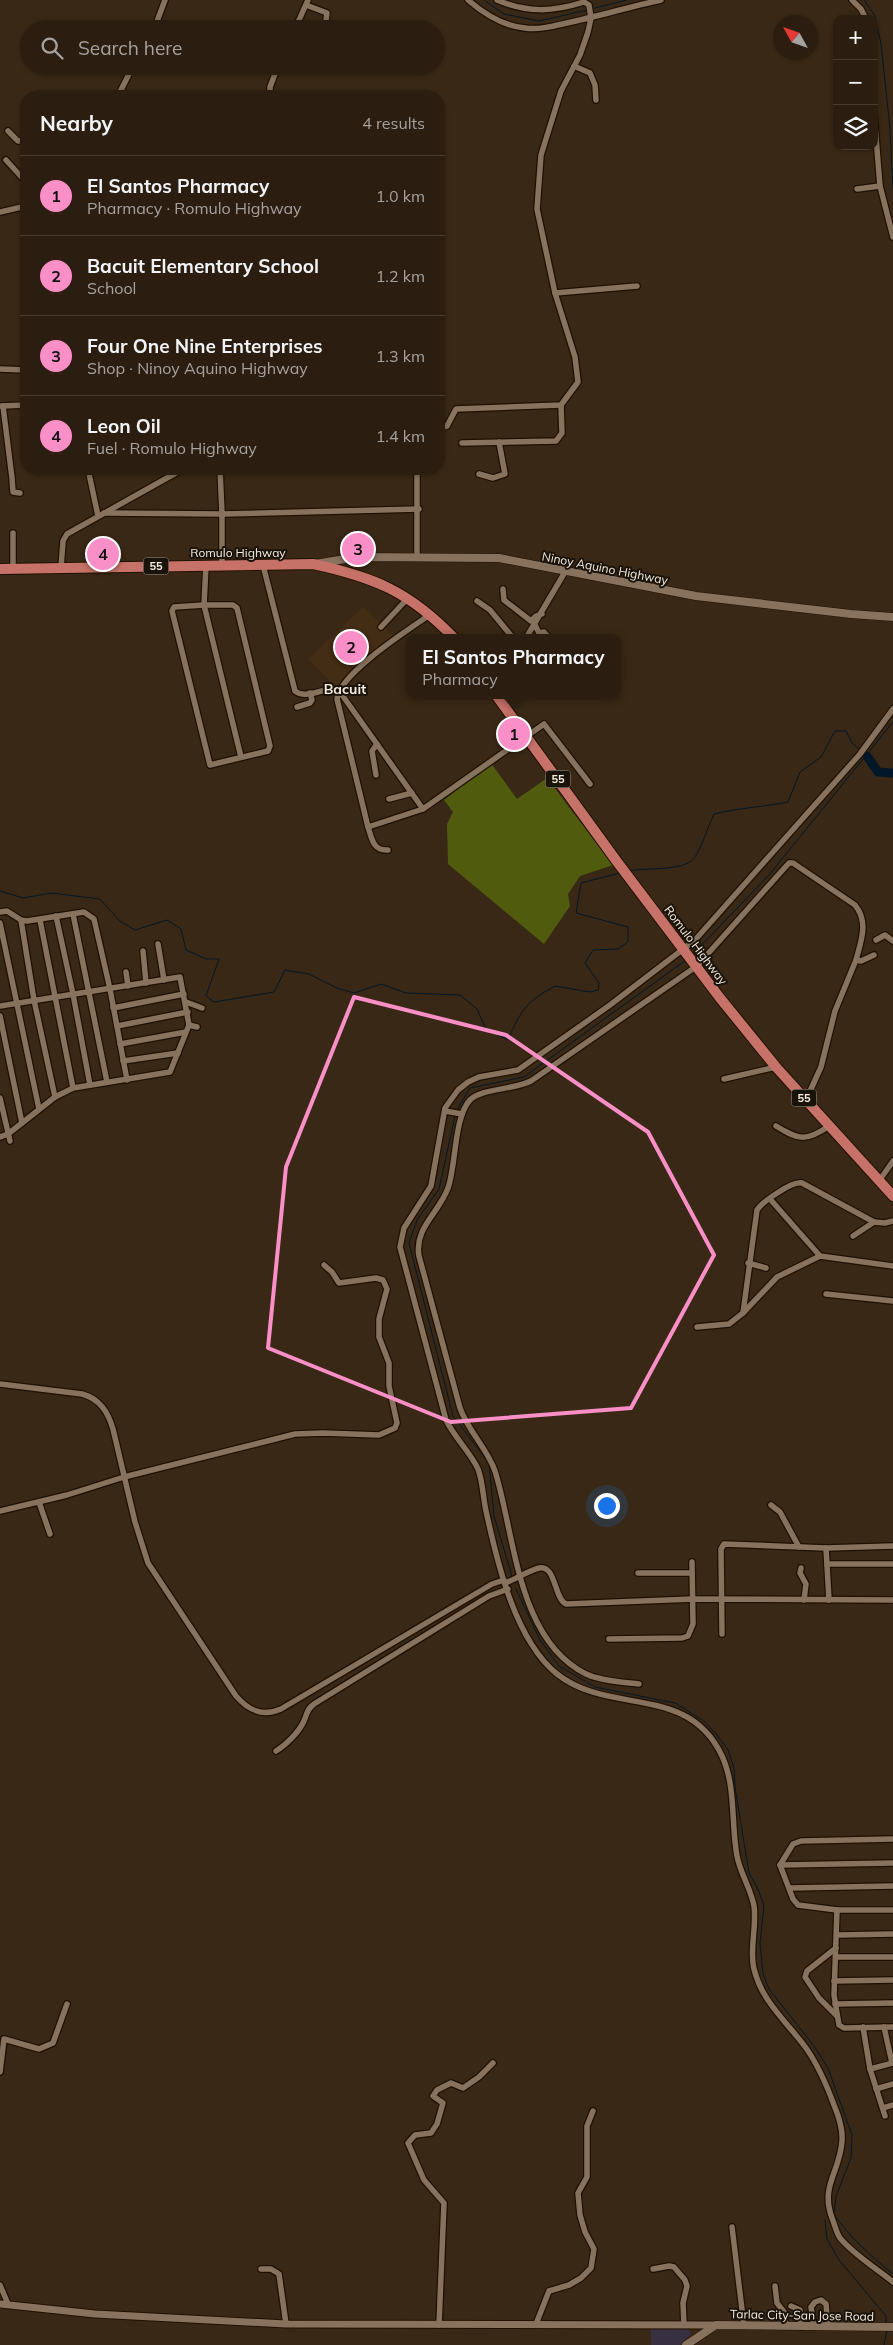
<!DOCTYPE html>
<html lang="en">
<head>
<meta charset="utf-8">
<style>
  body { margin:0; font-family:Mulish,sans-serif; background:#372b1e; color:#f1f3f6 }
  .controls { position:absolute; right:15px; top:15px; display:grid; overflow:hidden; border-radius:10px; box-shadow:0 1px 4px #0004 }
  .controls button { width:45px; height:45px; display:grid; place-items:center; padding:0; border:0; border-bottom:1px solid #473c30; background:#2b1e10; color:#f1f3f6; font:25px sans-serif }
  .compass { position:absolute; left:773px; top:15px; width:45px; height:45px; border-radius:50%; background:#2b1e10; box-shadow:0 1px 4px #0004; rotate:310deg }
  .you { position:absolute; left:606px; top:1505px; width:18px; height:18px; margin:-12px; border:4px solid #fff; border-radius:50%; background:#1a73e8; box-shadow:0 0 0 8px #1a73e833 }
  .badge { display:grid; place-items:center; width:32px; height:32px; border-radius:50%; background:#fa8fc7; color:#111; font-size:16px; font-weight:700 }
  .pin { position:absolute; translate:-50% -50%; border:2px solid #fff; box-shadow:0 1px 5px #0006 }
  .popup { position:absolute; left:406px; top:634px; width:215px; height:65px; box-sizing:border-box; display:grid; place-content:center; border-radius:10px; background:#2b1e10; filter:drop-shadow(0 1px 4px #0005); font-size:16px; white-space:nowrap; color:#a6a29f }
  .popup b { font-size:19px; color:#f1f3f6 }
  .popup::after { content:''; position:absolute; left:50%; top:100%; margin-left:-10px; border:10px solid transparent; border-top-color:#2b1e10 }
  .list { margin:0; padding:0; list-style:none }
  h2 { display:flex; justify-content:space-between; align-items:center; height:65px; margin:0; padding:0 20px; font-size:21px }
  h2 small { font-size:16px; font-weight:400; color:#a6a29f }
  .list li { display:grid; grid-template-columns:32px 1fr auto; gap:15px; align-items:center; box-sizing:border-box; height:80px; padding:0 20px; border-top:1px solid #473c30 }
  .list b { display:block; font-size:19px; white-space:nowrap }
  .list p { margin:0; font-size:16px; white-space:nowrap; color:#a6a29f }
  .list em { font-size:16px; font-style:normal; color:#a6a29f }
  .icon { flex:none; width:28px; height:28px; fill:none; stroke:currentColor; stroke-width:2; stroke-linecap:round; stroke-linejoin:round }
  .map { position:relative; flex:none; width:893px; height:2345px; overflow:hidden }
  .search { position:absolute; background:#2b1e10; box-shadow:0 1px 4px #0004; left:20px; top:20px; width:425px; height:55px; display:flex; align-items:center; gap:12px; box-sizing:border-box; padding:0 18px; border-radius:28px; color:#a6a29f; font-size:19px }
  .panel { position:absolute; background:#2b1e10; box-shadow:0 1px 4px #0004; left:20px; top:90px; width:425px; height:385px; border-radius:20px }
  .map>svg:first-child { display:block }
  .commercial { fill:#373040 }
  .built { fill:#432d14 }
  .green { fill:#505b0e }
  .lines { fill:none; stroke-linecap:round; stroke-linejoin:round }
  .stream { stroke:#021829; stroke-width:1 }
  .river { stroke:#021829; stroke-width:9 }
  .minor-casing { stroke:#201001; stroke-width:8 }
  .tertiary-casing { stroke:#201001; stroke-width:9 }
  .secondary-casing { stroke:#201001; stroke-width:9 }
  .trunk-casing { stroke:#201001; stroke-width:12 }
  .minor { stroke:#86725d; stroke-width:5.5 }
  .tertiary { stroke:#86725d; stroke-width:7 }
  .secondary { stroke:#86725d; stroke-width:8 }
  .trunk { stroke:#c67268; stroke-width:10 }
  .marked { fill:none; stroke:#fa8fc7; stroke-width:4; stroke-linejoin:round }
  .labels { text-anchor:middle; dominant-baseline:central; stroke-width:4; stroke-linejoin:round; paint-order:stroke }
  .shield { fill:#1a130a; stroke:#b3aa9e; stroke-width:1 }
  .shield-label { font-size:11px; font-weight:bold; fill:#f5eade }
  .street-label { font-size:12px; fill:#f5eade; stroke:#1a130a }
  .neighbourhood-label { font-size:14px; font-weight:bold; fill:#f5eade; stroke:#1a130a }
</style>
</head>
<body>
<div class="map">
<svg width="893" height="2345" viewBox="0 0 893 2345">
  <rect width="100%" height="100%" fill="#392815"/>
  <!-- commercial -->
  <path class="commercial" d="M687 2328 691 2334 680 2345H651V2329Z"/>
  <!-- built -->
  <path class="built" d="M363 607 393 635 337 688 308 659Z"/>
  <!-- green -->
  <path class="green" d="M491 763 517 799 547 778 613 865 580 876 568 894 570 906 544 944 448 864 447 824 453 812 444 800Z"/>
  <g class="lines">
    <!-- stream -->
    <g class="stream">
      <path d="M484 0 504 14 539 21 587 10"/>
      <path d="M864 0 875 16 881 44 890 129 893 188"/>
      <path d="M591 9 627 0"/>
      <path d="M629 871C646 867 686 872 695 857 702 846 708 827 714 814 738 808 763 807 788 802L800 772 821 757 835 731H846L852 743 859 749"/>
      <path d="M0 891 23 898 51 893 100 899 120 921 135 930 167 920 181 929 186 950 206 959H219L206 996 214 1002 274 992 285 970 309 974 337 988 354 993 381 984 406 993 460 995 477 1009 486 1029 508 1040C521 1010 526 1002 555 986L590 992 598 990 599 983 585 963 593 950 618 949 628 942V927L576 913 581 883 620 873"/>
      <path d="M693 954 769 875 893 722"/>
      <path d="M457 1110 470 1088 524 1077 686 960"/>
      <path d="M455 1116 439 1189 417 1220 409 1243 453 1416 489 1463 494 1516 512 1576"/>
      <path d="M516 1589 540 1640 559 1666 595 1687 675 1703 704 1721 717 1735 728 1750 734 1768 735 1787 749 1873 758 1889 764 1906 760 1943 763 1974 769 1989 814 2046 828 2068 852 2135 851 2158 836 2196 834 2214C850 2238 870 2255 893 2274"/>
      <path d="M825 2220 827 2239 839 2260 886 2316V2325"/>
      <path d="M884 2345 887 2331"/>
    </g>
    <!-- river -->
    <path class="river" d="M867 756 878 772 893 773"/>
    <defs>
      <g id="minor">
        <path d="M468 0C484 14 503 26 525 28 539 30 554 26 567 23 599 16 629 7 661 0"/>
        <path d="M852 0 861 9 866 19"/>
        <path d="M306 5 327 13 325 28"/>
        <path d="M156 24 165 0"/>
        <path d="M150 29 156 24 168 29"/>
        <path d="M295 29 308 0"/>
        <path d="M262 66 276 72"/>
        <path d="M328 66 357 71"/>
        <path d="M574 66 590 73 595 85 596 100"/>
        <path d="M118 96 133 66"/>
        <path d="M274 96 270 93V87L278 66"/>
        <path d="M874 113 880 186 893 237"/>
        <path d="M8 131 18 141 26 140"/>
        <path d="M6 160 26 182"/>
        <path d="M857 189 880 186"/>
        <path d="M0 212 26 206"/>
        <path d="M555 293 637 286"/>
        <path d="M0 369 26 370"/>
        <path d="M1 406 26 405"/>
        <path d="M3 406 12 478 13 492 20 493"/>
        <path d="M439 428 447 426 456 409 561 405 578 382 575 357 555 293 537 209 541 155 561 91 580 55 588 32 591 18 589 5 584 2C553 12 527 13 497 0"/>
        <path d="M462 443 556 441 562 433 561 405"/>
        <path d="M88 469 98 516"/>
        <path d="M220 469 222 514 419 509"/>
        <path d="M238 469H291"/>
        <path d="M417 469V556"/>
        <path d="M479 474 493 478 505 474 499 442"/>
        <path d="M104 513 222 514V564"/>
        <path d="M206 565 204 605 241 757"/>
        <path d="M263 565 295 691C307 701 327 684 340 692L423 809 544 724 590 784"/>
        <path d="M61 568 63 541 67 534 183 469"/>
        <path d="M13 569V533"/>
        <path d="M503 589 504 600 531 621 536 616 542 614"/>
        <path d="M477 601 490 610 513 638"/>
        <path d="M204 605H233L237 608 270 746 268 751 210 765 172 611 174 607Z"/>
        <path d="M535 625 539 633 544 632 549 638"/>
        <path d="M381 627 408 598"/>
        <path d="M526 638 565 572"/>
        <path d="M297 707 310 703 312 700 310 693"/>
        <path d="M893 709 860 754 695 940 610 1005 518 1070 479 1077 468 1082 458 1090 445 1108 431 1186 404 1228 400 1247 446 1420C454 1437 471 1453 478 1469 483 1482 483 1498 486 1511 497 1562 515 1640 557 1674 610 1716 688 1683 722 1756 736 1786 731 1824 737 1856 740 1873 751 1889 754 1906 757 1927 749 1949 754 1969 762 2002 787 2022 806 2048 818 2065 827 2086 834 2105 839 2117 843 2129 842 2141 840 2172 820 2186 832 2218 835 2225 836 2232 840 2238 853 2254 877 2269 893 2282"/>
        <path d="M376 775 372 751 377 744"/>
        <path d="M389 799 412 793"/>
        <path d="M423 809 368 827 337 699C340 673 408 630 431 614"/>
        <path d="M368 827C372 839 373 851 388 850"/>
        <path d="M0 912 7 911 21 920 27 921 84 912 94 919 110 989 127 1080"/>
        <path d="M73 914 107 1082"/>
        <path d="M56 916 73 994 90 1085"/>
        <path d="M21 920 34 1000 55 1097"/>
        <path d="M40 920 73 1088"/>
        <path d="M0 923 39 1109"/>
        <path d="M876 940 885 935 893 941"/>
        <path d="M158 944 164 980"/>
        <path d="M143 951 146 983"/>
        <path d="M126 972 128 986"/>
        <path d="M186 1002 202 1008"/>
        <path d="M0 1006 180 977 189 1025 170 1072 73 1088 55 1097 8 1134 0 1137"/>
        <path d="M113 1008 184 994"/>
        <path d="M0 1016 22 1123"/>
        <path d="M189 1025 197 1027"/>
        <path d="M117 1026 188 1012"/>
        <path d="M120 1044 186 1032"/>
        <path d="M123 1061 178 1053"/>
        <path d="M724 1079 776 1067"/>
        <path d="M0 1098 10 1141"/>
        <path d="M806 1100 821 1067 835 1011 856 960 861 961 874 955"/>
        <path d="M445 1111 462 1114"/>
        <path d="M776 1126C799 1140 806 1142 829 1126"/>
        <path d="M879 1181 893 1161"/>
        <path d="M770 1199 820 1256"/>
        <path d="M853 1236 874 1222"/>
        <path d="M748 1263 766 1268"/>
        <path d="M826 1294 893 1301"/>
        <path d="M743 1313 757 1210C762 1202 792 1181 802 1183L874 1222 885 1223 893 1221"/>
        <path d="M697 1327 729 1324 743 1313 777 1277 820 1256 893 1266"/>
        <path d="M0 1384 82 1394C100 1399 108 1412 113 1429L135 1522 148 1563 236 1696C249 1711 263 1717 281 1709L492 1584 504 1580"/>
        <path d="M39 1502 50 1534"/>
        <path d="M771 1505 780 1512 799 1547"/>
        <path d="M0 1511 67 1495 124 1477 295 1434 323 1433 379 1435 395 1428 397 1423 389 1386V1363L379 1337V1319L387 1289 383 1280 376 1278 339 1283 332 1272 324 1265"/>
        <path d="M826 1548 829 1600"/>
        <path d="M827 1564H893"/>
        <path d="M801 1568 800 1573 806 1584 804 1600"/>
        <path d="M638 1573H692"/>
        <path d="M505 1583C517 1579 527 1571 539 1568 556 1564 554 1599 566 1604L693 1599 893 1600"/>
        <path d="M722 1634 721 1549 724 1544 826 1548 893 1546"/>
        <path d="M609 1639 682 1638 688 1636 693 1624 692 1562"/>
        <path d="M639 1684C622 1682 601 1681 586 1674 517 1640 515 1535 495 1471 487 1448 468 1431 460 1408L419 1256C414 1228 439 1213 448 1188 456 1166 454 1117 470 1100 482 1088 514 1090 531 1081L697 966 789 863H793L855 905C869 922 861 941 856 960"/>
        <path d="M276 1751C286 1745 299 1732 304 1721 307 1714 307 1709 314 1704L489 1596 508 1589"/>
        <path d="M893 1839 801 1841 793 1844 780 1865 793 1899 798 1905 837 1910H893"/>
        <path d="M780 1865 893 1863"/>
        <path d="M790 1888 893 1886"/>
        <path d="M837 1910 834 1995 839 2025 844 2028 893 2027"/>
        <path d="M837 1935 893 1934"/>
        <path d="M836 1948 807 1971 805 1977 819 1998 837 2016"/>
        <path d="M836 1957H893"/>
        <path d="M834 1981 893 1980"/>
        <path d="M835 2004 893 2003"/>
        <path d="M863 2027 870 2069 885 2116"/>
        <path d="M884 2027 892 2063"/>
        <path d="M870 2069 893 2063"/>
        <path d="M0 2072 4 2039 39 2049 53 2043 67 2004"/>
        <path d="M876 2089 893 2084"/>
        <path d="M883 2108 893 2105"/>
        <path d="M732 2227 744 2326"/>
        <path d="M261 2269H271L279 2274 286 2324"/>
        <path d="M653 2269 669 2266 674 2267 685 2280 687 2286 683 2303 684 2325"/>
        <path d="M0 2285 8 2304"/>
        <path d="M775 2286 777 2303 784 2312 786 2326"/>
        <path d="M791 2306 800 2310 801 2327"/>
        <path d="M536 2324 549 2291 569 2285 581 2278 591 2268 594 2249 585 2232 580 2215 578 2193 587 2177V2126L593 2111"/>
        <path d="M439 2325 444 2203 424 2180 408 2143 415 2135 431 2133 437 2124 443 2103 433 2096 437 2090 451 2083 463 2088 479 2077 493 2063"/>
        <path d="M814 2327 811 2307 815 2302 821 2300 826 2304 828 2327"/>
      </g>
      <path id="tertiary" d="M0 2304 95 2314 286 2324 716 2325"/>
      <g id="secondary">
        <path d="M315 564 357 557 499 558 696 596 851 614 893 617"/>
        <path d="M686 2345 716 2325 893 2327"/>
      </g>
      <g id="trunk">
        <path d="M0 569 313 564C374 577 410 592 454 638"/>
        <path d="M496 695 618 863 720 998 776 1067 893 1196"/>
      </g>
    </defs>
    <!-- minor casing -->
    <use href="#minor" class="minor-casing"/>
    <!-- tertiary casing -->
    <use href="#tertiary" class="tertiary-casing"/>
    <!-- secondary casing -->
    <use href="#secondary" class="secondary-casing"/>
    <!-- trunk casing -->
    <use href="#trunk" class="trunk-casing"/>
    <!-- minor -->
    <use href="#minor" class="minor"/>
    <!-- tertiary -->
    <use href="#tertiary" class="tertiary"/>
    <!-- secondary -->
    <use href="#secondary" class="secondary"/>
    <!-- trunk -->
    <use href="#trunk" class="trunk"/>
  </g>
  <!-- marked area -->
  <path class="marked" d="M354 997 506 1035 648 1132 714 1255 631 1408 451 1422 268 1348 286 1167Z"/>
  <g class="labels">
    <!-- shield labels -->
    <g class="shield">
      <rect x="143.5" y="557.5" width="25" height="17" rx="4"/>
      <rect x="545.5" y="770.5" width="25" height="17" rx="4"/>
      <rect x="791.5" y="1089.5" width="25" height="17" rx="4"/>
    </g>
    <g class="shield-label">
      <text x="156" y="566">55</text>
      <text x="558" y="779">55</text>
      <text x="804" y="1098">55</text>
    </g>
    <!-- street labels -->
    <g class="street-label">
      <text x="238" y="552">Romulo Highway</text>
      <text transform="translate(605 568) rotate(11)">Ninoy Aquino Highway</text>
      <text transform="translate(696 945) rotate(53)">Romulo Highway</text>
      <text transform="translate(802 2315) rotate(1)">Tarlac City-San Jose Road</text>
    </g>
    <!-- neighbourhood labels -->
    <g class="neighbourhood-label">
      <text x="345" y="689">Bacuit</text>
    </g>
  </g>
</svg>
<div class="controls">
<button>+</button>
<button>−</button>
<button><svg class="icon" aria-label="layers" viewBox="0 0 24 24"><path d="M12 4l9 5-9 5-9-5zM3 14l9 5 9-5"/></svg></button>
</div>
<svg class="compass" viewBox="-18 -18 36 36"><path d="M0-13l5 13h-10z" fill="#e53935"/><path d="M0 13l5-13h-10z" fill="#a6a29f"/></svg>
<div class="you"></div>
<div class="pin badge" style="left:514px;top:734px">1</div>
<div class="popup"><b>El Santos Pharmacy</b>Pharmacy</div>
<div class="pin badge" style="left:351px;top:647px">2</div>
<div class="pin badge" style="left:358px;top:549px">3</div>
<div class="pin badge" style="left:103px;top:554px">4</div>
<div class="search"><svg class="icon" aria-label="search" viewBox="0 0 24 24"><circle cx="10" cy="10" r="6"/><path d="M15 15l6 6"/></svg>Search here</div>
<section class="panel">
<h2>Nearby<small>4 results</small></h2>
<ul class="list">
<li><span class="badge">1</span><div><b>El Santos Pharmacy</b><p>Pharmacy · Romulo Highway</p></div><em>1.0 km</em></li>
<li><span class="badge">2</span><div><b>Bacuit Elementary School</b><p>School</p></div><em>1.2 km</em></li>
<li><span class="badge">3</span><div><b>Four One Nine Enterprises</b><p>Shop · Ninoy Aquino Highway</p></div><em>1.3 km</em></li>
<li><span class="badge">4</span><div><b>Leon Oil</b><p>Fuel · Romulo Highway</p></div><em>1.4 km</em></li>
</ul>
</section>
</div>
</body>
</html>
